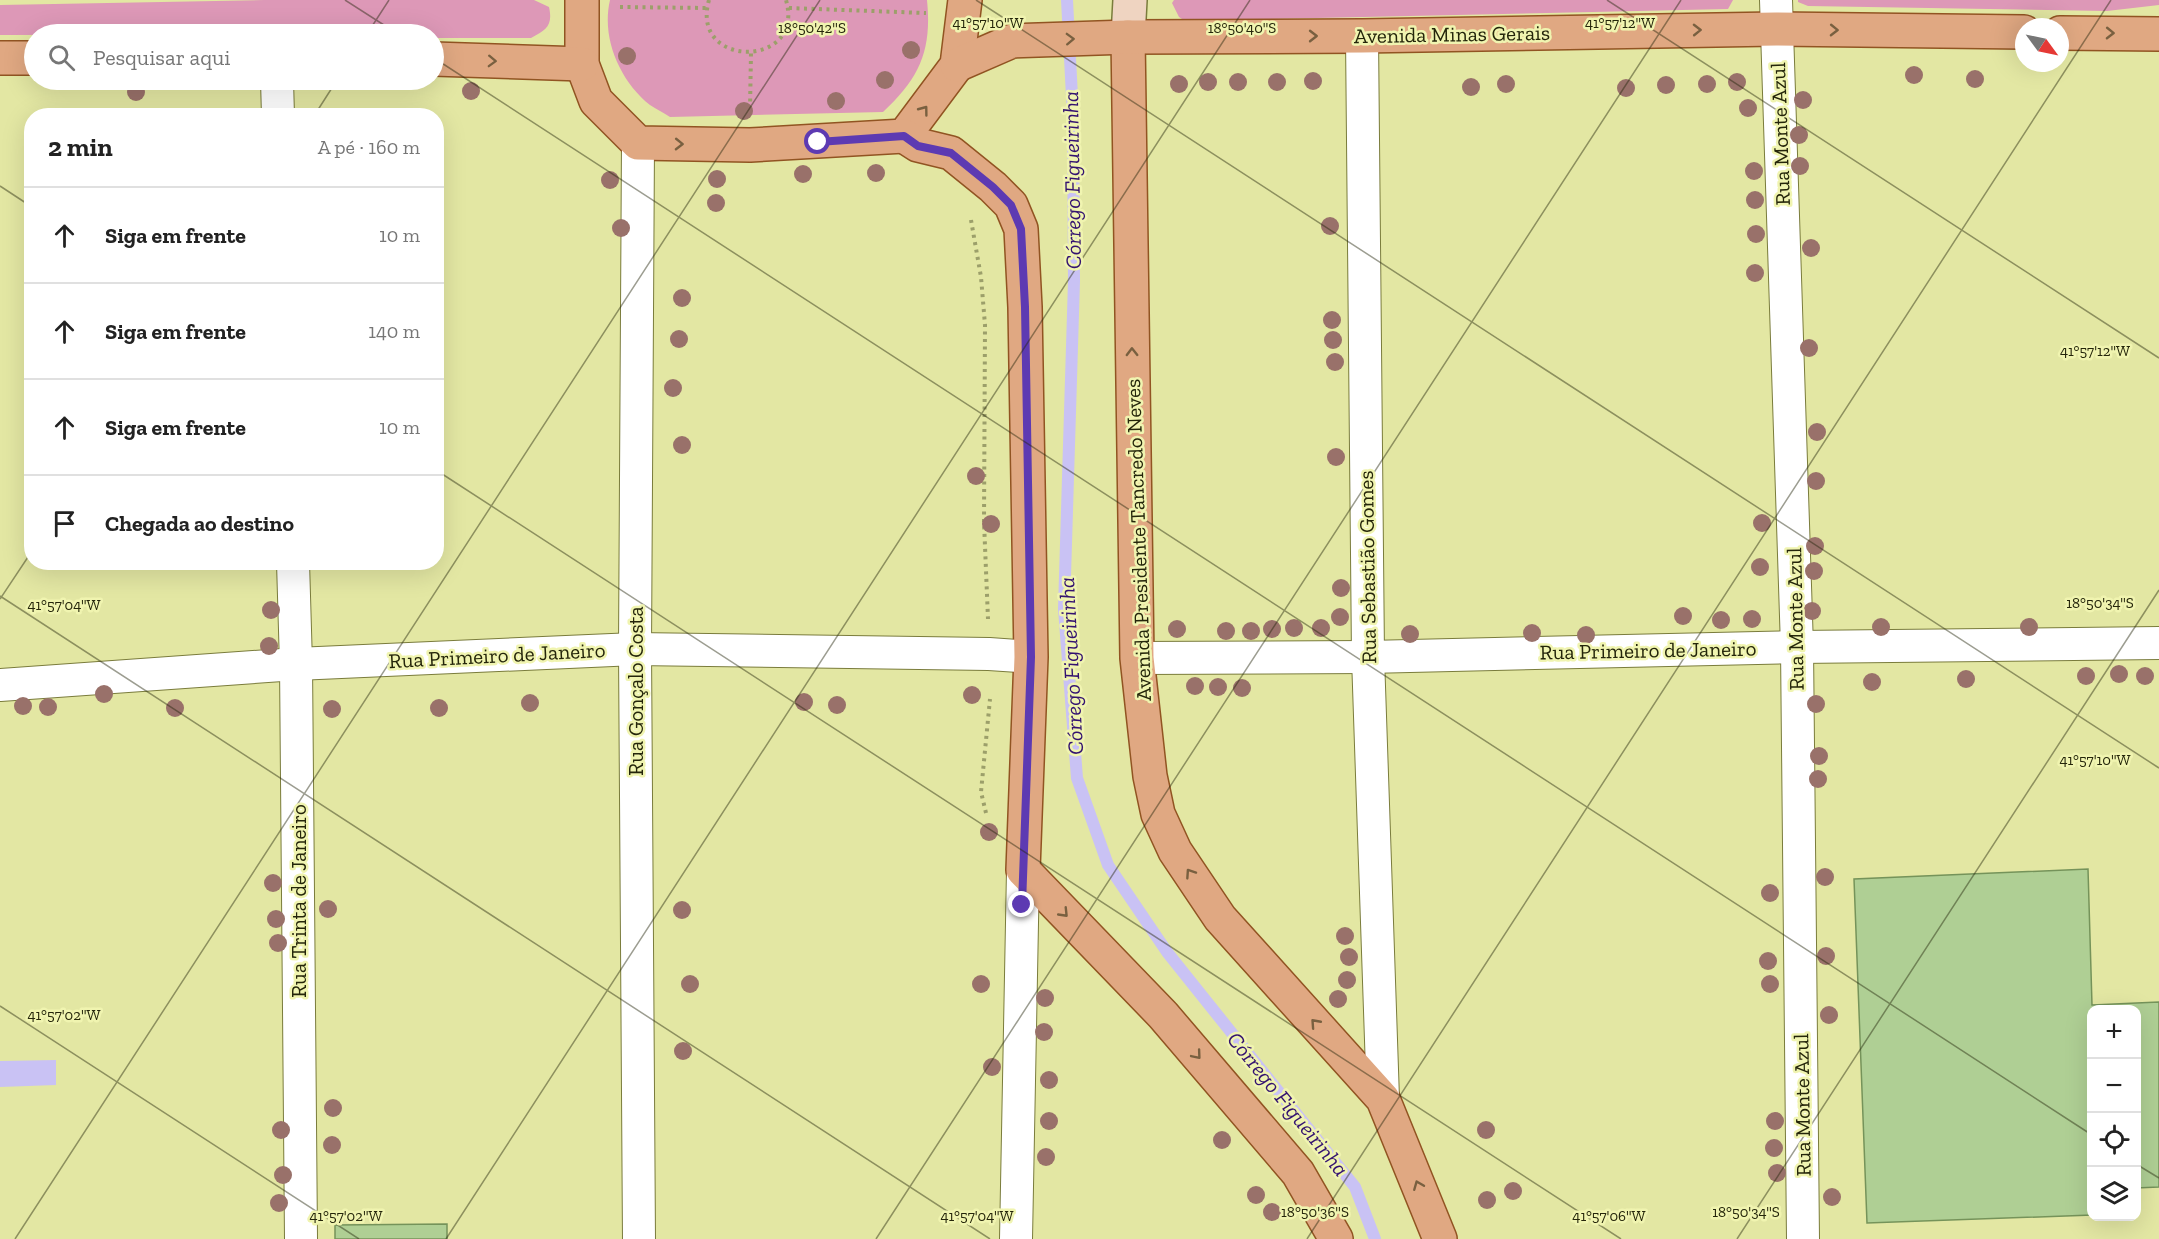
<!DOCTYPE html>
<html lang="pt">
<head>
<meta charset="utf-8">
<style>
  body { margin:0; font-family:"Zilla Slab",serif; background:#f2f2f2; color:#222 }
  .controls { position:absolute; right:18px; bottom:18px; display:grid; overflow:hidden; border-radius:12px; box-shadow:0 6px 24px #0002 }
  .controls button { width:54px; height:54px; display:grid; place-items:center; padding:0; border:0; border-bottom:2px solid #e0e0e0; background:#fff; color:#222; font:30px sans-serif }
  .compass { position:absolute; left:2015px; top:18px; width:54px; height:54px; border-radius:50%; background:#fff; box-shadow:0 6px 24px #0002; rotate:123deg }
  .stop { position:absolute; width:18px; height:18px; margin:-14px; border:4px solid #5d3ab2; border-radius:50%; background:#fff }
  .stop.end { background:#5d3ab2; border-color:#fff; box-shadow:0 2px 6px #0008 }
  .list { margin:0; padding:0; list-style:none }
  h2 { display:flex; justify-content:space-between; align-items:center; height:78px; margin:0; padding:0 24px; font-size:26px }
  h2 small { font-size:20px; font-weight:400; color:#767676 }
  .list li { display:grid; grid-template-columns:39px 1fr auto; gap:18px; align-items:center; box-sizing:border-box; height:96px; padding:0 24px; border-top:2px solid #e0e0e0 }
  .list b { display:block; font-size:22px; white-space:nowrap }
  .list em { font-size:20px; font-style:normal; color:#767676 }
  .icon { flex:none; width:33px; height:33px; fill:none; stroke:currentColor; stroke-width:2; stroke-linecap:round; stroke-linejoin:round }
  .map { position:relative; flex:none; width:2159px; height:1239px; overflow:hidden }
  .search { position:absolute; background:#fff; box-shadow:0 6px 24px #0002; left:24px; top:24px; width:420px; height:66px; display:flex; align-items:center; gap:15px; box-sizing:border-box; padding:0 21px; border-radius:33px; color:#767676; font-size:22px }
  .panel { position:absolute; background:#fff; box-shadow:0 6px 24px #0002; left:24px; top:108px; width:420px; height:462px; border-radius:24px }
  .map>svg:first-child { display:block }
  .green { fill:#dd98b7 }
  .water { fill:#c9c2f4 }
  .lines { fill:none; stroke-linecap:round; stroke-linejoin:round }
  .stream { stroke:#c9c2f4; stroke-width:12 }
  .building { fill:#afcf94; stroke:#75935a; stroke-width:1.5 }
  .street-casing { stroke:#7a7c3c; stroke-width:34 }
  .secondary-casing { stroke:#7a7c3c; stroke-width:36 }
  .primary-casing { stroke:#915422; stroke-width:36 }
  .path { stroke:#9c9f6a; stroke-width:4; stroke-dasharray:3 4.5; stroke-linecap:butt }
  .street { stroke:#fff; stroke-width:32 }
  .secondary { stroke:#efd4c1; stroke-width:33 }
  .primary { stroke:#e0a882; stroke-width:33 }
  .tree { fill:#99716a }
  .oneway { stroke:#796040 }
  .route { stroke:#5d3ab2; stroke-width:8 }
  .ticks { fill:none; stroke:#24250a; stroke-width:1.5; stroke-opacity:0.45 }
  .labels { text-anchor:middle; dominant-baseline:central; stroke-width:5; stroke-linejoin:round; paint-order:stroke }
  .street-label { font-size:21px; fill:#24250a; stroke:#f0f4b0 }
  .water-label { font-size:22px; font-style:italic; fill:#331270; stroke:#f0f4b0 }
  .ticks-label { font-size:15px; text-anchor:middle; fill:#24250a; stroke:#f0f4b0; stroke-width:5; stroke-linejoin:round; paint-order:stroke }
</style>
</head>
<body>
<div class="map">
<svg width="2159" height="1239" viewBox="0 0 2159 1239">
  <rect width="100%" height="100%" fill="#e3e7a3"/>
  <!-- green -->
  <g class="green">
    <path d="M264 0H534L549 7C553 25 547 30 531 38H434V34L0 35V5Z"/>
    <path d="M610 0H927C932 50 920 78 883 112L670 117C664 113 656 109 650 105 620 81 601 38 610 0Z"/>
    <path d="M1174 0H1733L1728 9 1185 21 1179 17 1172 3Z"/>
    <path d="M1798 0H2159V5L2107 11 1808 6 1798 2Z"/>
  </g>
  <!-- water -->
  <path class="water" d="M56 1060V1085L0 1087V1061Z"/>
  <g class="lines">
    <!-- stream -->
    <path class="stream" d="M1067 0 1073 116 1074 281 1064 609 1077 778 1108 865 1167 952 1355 1187 1375 1239"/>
  </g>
  <!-- building -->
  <g class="building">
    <path d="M2088 869 2092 1005 2159 1002V1187L2136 1188V1010H2092V1215L1867 1223 1854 879Z"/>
    <path d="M447 1224V1239H335V1225Z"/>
  </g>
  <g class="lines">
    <defs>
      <g id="street">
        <path d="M1776 0 1797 647 1803 1239"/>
        <path d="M1362 36 1368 657 1383 1099"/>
        <path d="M277 80 278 116"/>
        <path d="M638 143 635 649 639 1239"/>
        <path d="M293 562 296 664 301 1239"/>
        <path d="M1137 658 1368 657 1797 647 2159 643"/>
        <path d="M0 685 296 664 635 649 989 654 1031 657"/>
        <path d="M1016 1239 1023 870"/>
      </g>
      <path id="secondary" d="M1128 37 1130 0"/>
      <g id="primary">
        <path d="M582 0V64L596 101 638 143 750 145 904 136 957 65 965 0"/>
        <path d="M2060 33 2159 34"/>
        <path d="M1128 37 1137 658 1150 776 1158 814 1175 851 1220 918 1383 1099 1440 1239"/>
        <path d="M0 58H34"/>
        <path d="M434 59 582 64"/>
        <path d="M957 65 1012 41 1128 37 1362 36 1776 29 2024 32"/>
        <path d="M904 136 918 145 951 153 993 187 1011 205 1021 229 1025 307 1031 657 1023 870 1163 1015 1298 1173 1336 1239"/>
      </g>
    </defs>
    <!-- street casing -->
    <use href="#street" class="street-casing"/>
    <!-- secondary casing -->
    <use href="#secondary" class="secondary-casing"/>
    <!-- primary casing -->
    <use href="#primary" class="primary-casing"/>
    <!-- path -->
    <g class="path">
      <path d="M709 0C689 69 806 69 786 0"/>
      <path d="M620 7 707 8"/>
      <path d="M789 8 926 13"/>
      <path d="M750 109 751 53"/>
      <path d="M971 220 981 277 985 325 984 522 988 619"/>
      <path d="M986 813 981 792 990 699"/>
    </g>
    <!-- street -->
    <use href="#street" class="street"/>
    <!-- secondary -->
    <use href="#secondary" class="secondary"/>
    <!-- primary -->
    <use href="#primary" class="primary"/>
  </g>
  <!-- trees -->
  <g class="tree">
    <circle cx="911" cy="50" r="9"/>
    <circle cx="627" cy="56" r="9"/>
    <circle cx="1914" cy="75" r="9"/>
    <circle cx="1975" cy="79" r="9"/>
    <circle cx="885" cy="80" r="9"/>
    <circle cx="1313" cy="81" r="9"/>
    <circle cx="1208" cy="82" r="9"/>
    <circle cx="1238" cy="82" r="9"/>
    <circle cx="1277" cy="82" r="9"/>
    <circle cx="1737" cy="82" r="9"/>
    <circle cx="1179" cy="84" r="9"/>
    <circle cx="1506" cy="84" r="9"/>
    <circle cx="1707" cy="84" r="9"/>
    <circle cx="1666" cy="85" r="9"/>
    <circle cx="1471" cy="87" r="9"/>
    <circle cx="1626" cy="88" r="9"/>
    <circle cx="471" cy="91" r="9"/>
    <circle cx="136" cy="92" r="9"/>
    <circle cx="1803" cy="100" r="9"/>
    <circle cx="836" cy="101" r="9"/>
    <circle cx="1748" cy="108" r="9"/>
    <circle cx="744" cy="111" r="9"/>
    <circle cx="1799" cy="135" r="9"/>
    <circle cx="1800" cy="166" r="9"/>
    <circle cx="1754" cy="171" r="9"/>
    <circle cx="876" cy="173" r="9"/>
    <circle cx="803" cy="174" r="9"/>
    <circle cx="717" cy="179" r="9"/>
    <circle cx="610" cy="180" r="9"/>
    <circle cx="1755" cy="200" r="9"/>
    <circle cx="716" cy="203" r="9"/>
    <circle cx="1330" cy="226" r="9"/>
    <circle cx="621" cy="228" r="9"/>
    <circle cx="1756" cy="234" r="9"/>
    <circle cx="1811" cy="248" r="9"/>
    <circle cx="1755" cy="273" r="9"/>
    <circle cx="682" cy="298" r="9"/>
    <circle cx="1332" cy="320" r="9"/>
    <circle cx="679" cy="339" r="9"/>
    <circle cx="1333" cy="340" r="9"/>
    <circle cx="1809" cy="348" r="9"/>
    <circle cx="1335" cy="362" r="9"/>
    <circle cx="673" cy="388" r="9"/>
    <circle cx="1817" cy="432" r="9"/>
    <circle cx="682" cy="445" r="9"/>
    <circle cx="1336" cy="457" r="9"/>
    <circle cx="976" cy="476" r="9"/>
    <circle cx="1816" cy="481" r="9"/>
    <circle cx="1762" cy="523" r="9"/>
    <circle cx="991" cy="524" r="9"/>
    <circle cx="1815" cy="546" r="9"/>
    <circle cx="1760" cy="567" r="9"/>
    <circle cx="1814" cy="571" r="9"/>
    <circle cx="1341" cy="588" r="9"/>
    <circle cx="271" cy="610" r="9"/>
    <circle cx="1812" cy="611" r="9"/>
    <circle cx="1683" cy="616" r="9"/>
    <circle cx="1340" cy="617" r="9"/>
    <circle cx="1752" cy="619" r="9"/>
    <circle cx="1721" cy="620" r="9"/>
    <circle cx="1881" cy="627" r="9"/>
    <circle cx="2029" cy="627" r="9"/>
    <circle cx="1294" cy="628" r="9"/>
    <circle cx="1321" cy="628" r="9"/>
    <circle cx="1177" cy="629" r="9"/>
    <circle cx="1272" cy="629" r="9"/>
    <circle cx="1226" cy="631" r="9"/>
    <circle cx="1251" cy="631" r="9"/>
    <circle cx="1532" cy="633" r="9"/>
    <circle cx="1410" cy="634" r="9"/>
    <circle cx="1586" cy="635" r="9"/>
    <circle cx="269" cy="646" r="9"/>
    <circle cx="2119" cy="674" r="9"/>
    <circle cx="2086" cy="676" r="9"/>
    <circle cx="2145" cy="676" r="9"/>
    <circle cx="1966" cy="679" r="9"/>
    <circle cx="1872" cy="682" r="9"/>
    <circle cx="1195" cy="686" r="9"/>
    <circle cx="1218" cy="687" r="9"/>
    <circle cx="1242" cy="688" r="9"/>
    <circle cx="104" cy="694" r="9"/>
    <circle cx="972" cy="695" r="9"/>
    <circle cx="804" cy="702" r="9"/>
    <circle cx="530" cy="703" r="9"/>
    <circle cx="1816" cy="704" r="9"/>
    <circle cx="837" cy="705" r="9"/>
    <circle cx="23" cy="706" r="9"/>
    <circle cx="48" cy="707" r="9"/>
    <circle cx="175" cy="708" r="9"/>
    <circle cx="439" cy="708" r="9"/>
    <circle cx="332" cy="709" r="9"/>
    <circle cx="1819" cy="756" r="9"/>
    <circle cx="1818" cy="779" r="9"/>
    <circle cx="989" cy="832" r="9"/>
    <circle cx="1825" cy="877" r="9"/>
    <circle cx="273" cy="883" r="9"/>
    <circle cx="1770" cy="893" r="9"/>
    <circle cx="328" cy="909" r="9"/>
    <circle cx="682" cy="910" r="9"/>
    <circle cx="276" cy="919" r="9"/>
    <circle cx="1345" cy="936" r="9"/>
    <circle cx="278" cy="943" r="9"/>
    <circle cx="1826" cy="956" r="9"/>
    <circle cx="1349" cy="957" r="9"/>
    <circle cx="1768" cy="961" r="9"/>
    <circle cx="1347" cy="980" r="9"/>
    <circle cx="690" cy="984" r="9"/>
    <circle cx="981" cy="984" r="9"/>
    <circle cx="1770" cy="984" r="9"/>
    <circle cx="1045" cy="998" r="9"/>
    <circle cx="1338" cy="999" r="9"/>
    <circle cx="1829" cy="1015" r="9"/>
    <circle cx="1044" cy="1032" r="9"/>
    <circle cx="683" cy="1051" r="9"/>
    <circle cx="992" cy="1067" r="9"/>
    <circle cx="1049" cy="1080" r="9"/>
    <circle cx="333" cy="1108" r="9"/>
    <circle cx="1049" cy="1121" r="9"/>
    <circle cx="1775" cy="1121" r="9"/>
    <circle cx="281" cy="1130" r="9"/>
    <circle cx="1486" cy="1130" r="9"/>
    <circle cx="1222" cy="1140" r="9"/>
    <circle cx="332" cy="1145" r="9"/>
    <circle cx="1774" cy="1148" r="9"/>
    <circle cx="1046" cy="1157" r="9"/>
    <circle cx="1777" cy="1173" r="9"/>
    <circle cx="283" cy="1175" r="9"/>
    <circle cx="1513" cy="1191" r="9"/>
    <circle cx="1256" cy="1195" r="9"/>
    <circle cx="1832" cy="1197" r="9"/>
    <circle cx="1487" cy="1200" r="9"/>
    <circle cx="279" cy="1203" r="9"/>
    <circle cx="1272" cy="1212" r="9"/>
  </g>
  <!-- one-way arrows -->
  <defs><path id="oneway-chevron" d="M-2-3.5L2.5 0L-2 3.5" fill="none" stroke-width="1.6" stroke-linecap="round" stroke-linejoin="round" transform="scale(1.5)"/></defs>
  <g class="oneway">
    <use href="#oneway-chevron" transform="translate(1697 30) rotate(-1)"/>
    <use href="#oneway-chevron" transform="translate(1834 30) rotate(1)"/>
    <use href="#oneway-chevron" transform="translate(2110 33) rotate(1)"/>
    <use href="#oneway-chevron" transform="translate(1313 36)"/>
    <use href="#oneway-chevron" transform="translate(1070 39) rotate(-2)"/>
    <use href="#oneway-chevron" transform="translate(492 61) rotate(2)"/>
    <use href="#oneway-chevron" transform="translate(924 110) rotate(-53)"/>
    <use href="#oneway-chevron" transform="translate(679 144) rotate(1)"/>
    <use href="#oneway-chevron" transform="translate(1132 352) rotate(-91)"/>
    <use href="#oneway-chevron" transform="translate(1190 873) rotate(-124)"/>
    <use href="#oneway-chevron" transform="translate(1064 913) rotate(46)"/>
    <use href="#oneway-chevron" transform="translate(1315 1023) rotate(-132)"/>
    <use href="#oneway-chevron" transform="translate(1197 1055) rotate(50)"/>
    <use href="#oneway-chevron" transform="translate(1418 1185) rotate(-112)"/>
  </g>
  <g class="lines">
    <!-- route -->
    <path class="route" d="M818 142 904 136 918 146 951 153 993 187 1011 205 1021 229 1025 307 1031 657 1022 905"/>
  </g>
  <!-- ticks -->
  <path class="ticks" d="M345 0 398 34M976 0 2159 768M1607 0 2159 358M367 34 389 0M434 58 2092 1135M314 116 337 80M0 186 32 207M436 470 1621 1239M0 596 990 1239M0 599 32 551M0 1006 359 1239M2136 1164 2159 1178M15 1239 820 0M446 1239 1250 0M876 1239 1681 0M1307 1239 2111 0M1737 1239 2159 590"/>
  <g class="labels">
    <!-- street labels -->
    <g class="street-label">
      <text transform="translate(1452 34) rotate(-1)">Avenida Minas Gerais</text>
      <text transform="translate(1780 134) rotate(-92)">Rua Monte Azul</text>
      <text transform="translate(1138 540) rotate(-92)">Avenida Presidente Tancredo Neves</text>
      <text transform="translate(1367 567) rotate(-91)">Rua Sebastião Gomes</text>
      <text transform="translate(1795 619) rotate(-91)">Rua Monte Azul</text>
      <text transform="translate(1648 650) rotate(-1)">Rua Primeiro de Janeiro</text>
      <text transform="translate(497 655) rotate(-3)">Rua Primeiro de Janeiro</text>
      <text transform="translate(635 691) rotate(-90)">Rua Gonçalo Costa</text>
      <text transform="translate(298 901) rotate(-90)">Rua Trinta de Janeiro</text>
      <text transform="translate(1802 1105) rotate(-91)">Rua Monte Azul</text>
    </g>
    <!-- water labels -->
    <g class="water-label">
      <text transform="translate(1072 180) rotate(-91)">Córrego Figueirinha</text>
      <text transform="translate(1071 666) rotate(-93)">Córrego Figueirinha</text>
      <text transform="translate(1288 1104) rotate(51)">Córrego Figueirinha</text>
    </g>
  </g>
  <g class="ticks-label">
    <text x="988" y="28">41°57'10"W</text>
    <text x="1620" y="28">41°57'12"W</text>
    <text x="812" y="33">18°50'42"S</text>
    <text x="1242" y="33">18°50'40"S</text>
    <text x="2095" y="356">41°57'12"W</text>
    <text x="2100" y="608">18°50'34"S</text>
    <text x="64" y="610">41°57'04"W</text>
    <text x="2095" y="765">41°57'10"W</text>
    <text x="64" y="1020">41°57'02"W</text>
    <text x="1315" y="1217">18°50'36"S</text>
    <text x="1746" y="1217">18°50'34"S</text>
    <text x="346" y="1221">41°57'02"W</text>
    <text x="977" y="1221">41°57'04"W</text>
    <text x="1609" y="1221">41°57'06"W</text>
  </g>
</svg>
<div class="controls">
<button>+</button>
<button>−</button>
<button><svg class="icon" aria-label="locate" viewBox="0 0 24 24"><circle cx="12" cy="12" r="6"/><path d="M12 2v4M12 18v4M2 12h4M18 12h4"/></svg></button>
<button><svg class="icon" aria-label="layers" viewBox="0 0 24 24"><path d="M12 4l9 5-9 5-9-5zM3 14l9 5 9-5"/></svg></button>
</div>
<svg class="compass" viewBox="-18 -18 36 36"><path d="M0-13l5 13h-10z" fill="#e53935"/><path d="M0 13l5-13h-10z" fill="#767676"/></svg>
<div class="stop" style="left:818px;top:142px"></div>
<div class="stop end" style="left:1022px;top:905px"></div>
<div class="search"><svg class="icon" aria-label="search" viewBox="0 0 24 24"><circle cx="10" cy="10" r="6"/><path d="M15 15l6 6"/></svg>Pesquisar aqui</div>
<section class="panel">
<h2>2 min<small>A pé · 160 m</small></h2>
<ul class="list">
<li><svg class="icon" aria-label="ahead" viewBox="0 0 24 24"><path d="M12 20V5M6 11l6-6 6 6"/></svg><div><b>Siga em frente</b></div><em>10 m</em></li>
<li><svg class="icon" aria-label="ahead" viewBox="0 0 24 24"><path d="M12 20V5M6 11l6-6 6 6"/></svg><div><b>Siga em frente</b></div><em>140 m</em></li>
<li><svg class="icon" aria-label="ahead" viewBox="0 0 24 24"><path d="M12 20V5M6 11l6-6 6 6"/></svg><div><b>Siga em frente</b></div><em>10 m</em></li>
<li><svg class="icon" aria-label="arrive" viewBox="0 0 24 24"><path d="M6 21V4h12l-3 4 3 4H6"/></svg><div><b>Chegada ao destino</b></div></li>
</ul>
</section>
</div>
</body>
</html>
